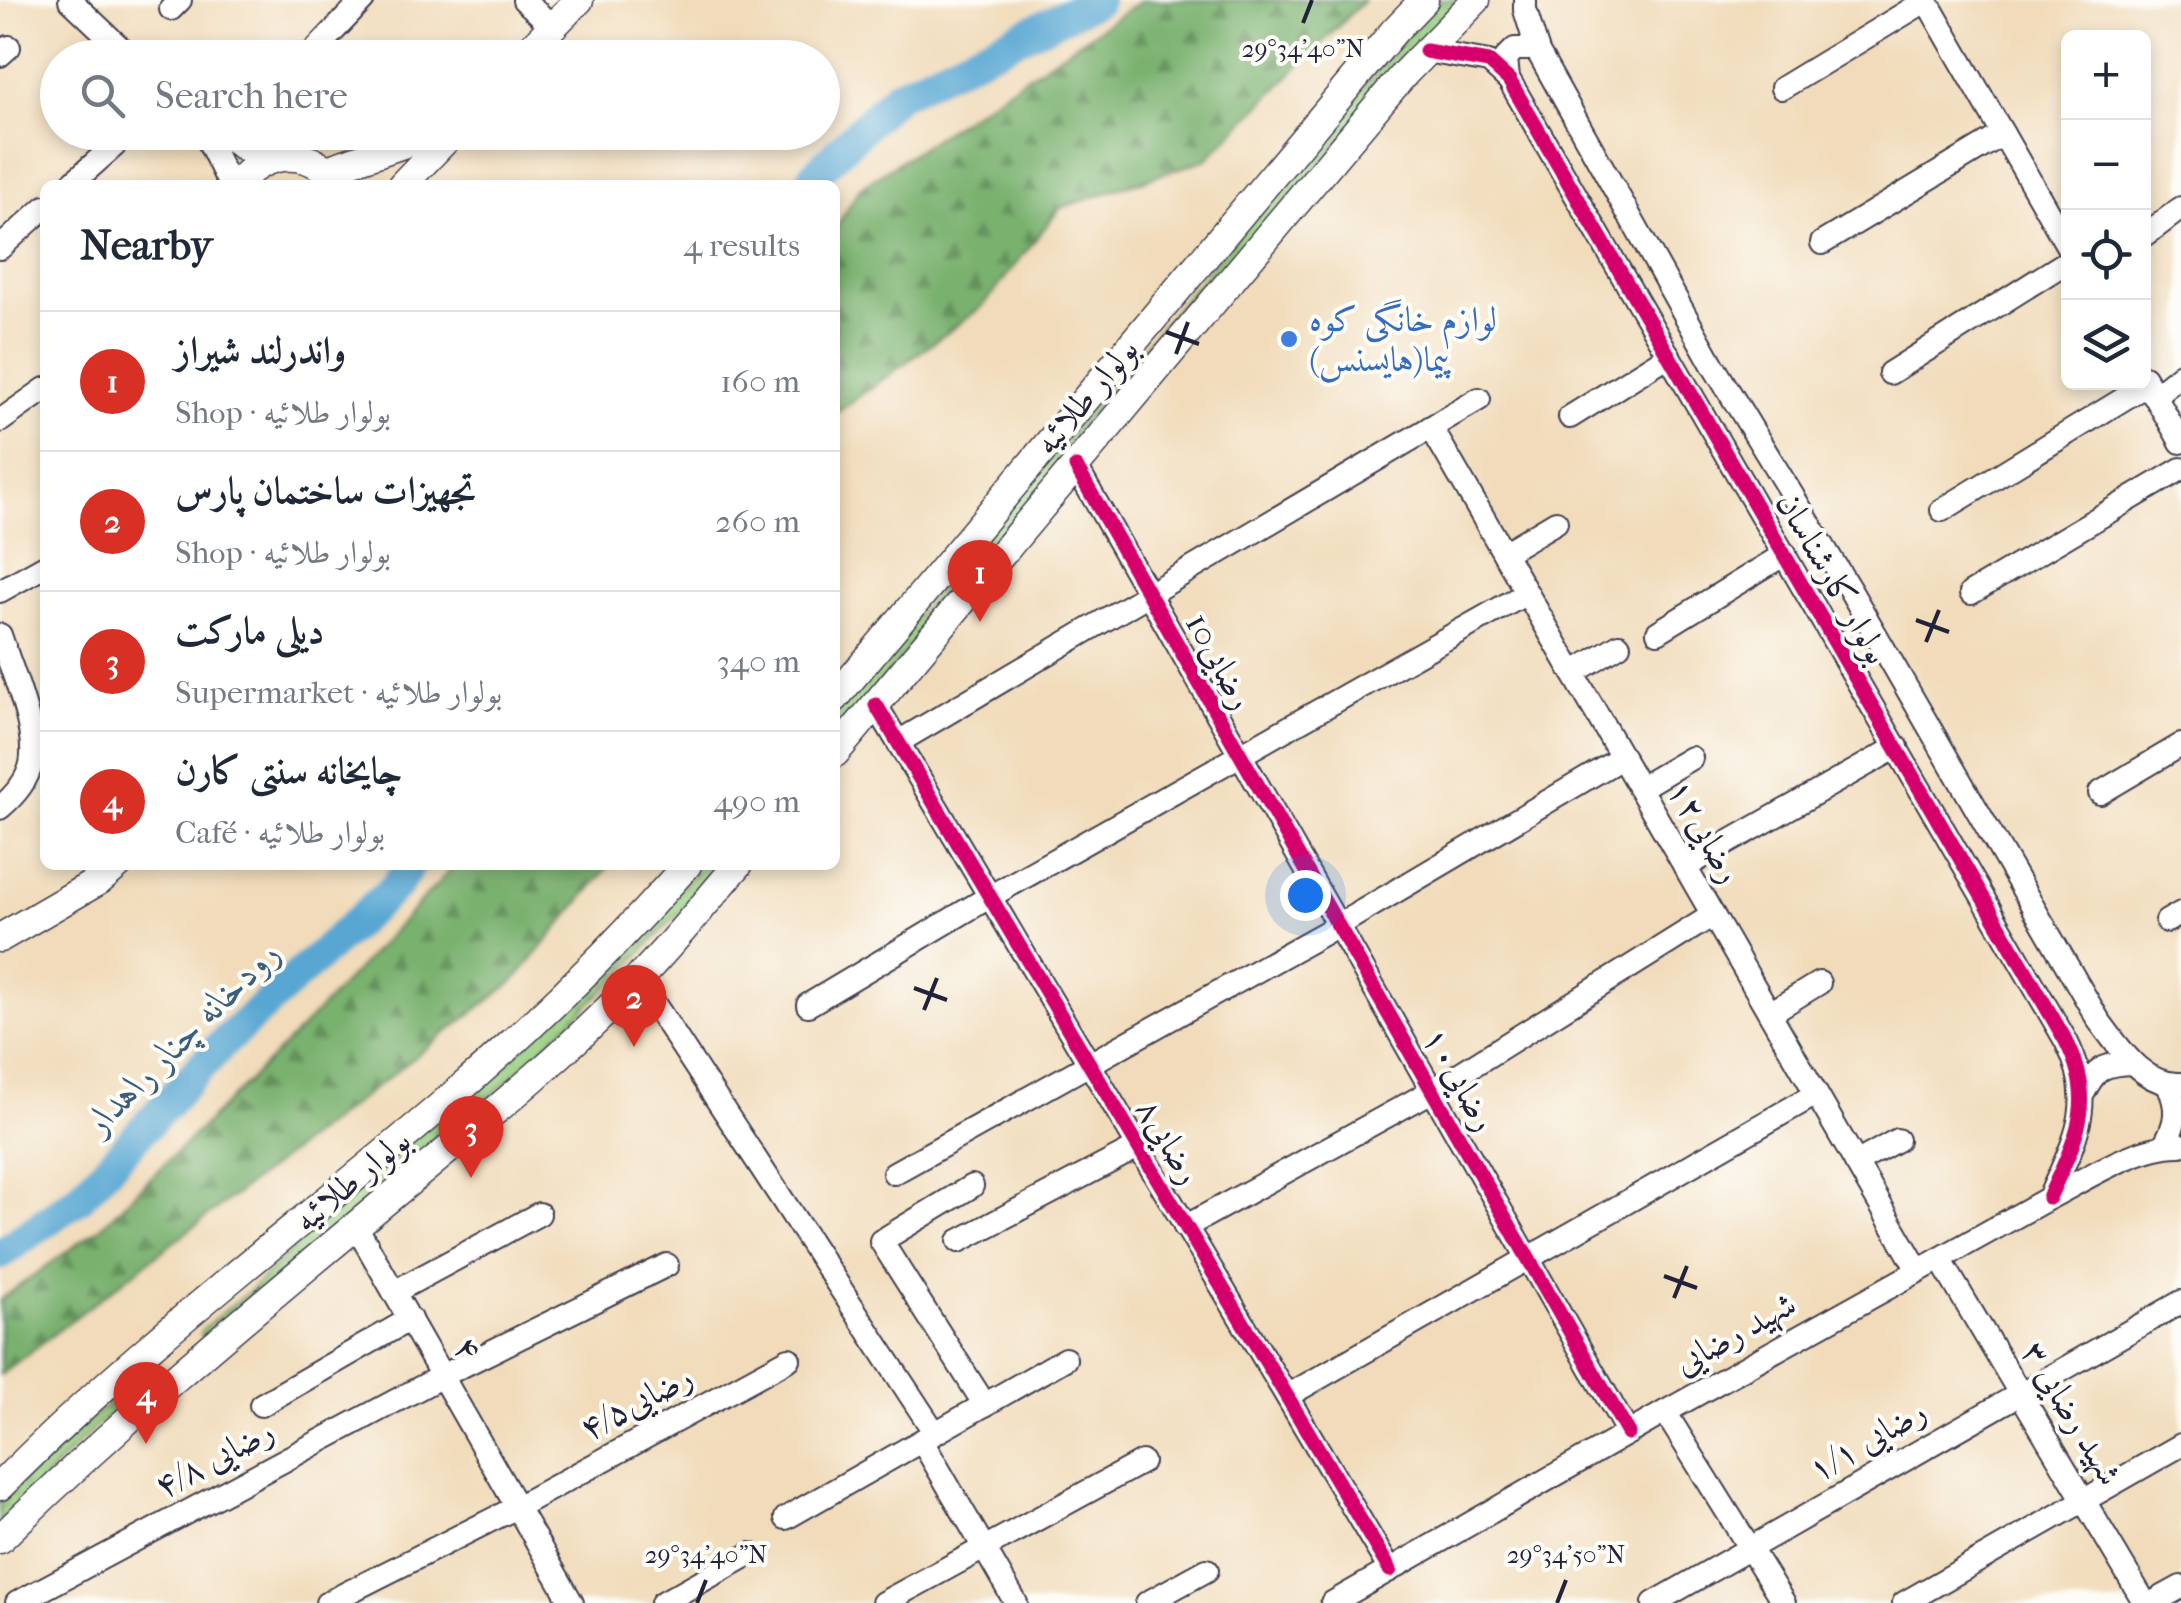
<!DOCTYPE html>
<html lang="en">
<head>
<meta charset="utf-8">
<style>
  body { margin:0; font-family:"IM FELL French Canon",Amiri,serif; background:#f6f6f7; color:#1f2937 }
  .controls { position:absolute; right:30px; top:30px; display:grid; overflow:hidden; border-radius:15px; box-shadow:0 5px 15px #0003 }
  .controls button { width:90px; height:90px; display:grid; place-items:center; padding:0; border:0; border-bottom:2px solid #e0e1e3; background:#fff; color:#1f2937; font:50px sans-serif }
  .you { position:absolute; left:1305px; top:895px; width:35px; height:35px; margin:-25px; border:8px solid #fff; border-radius:50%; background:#1a73e8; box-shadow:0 0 0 15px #1a73e833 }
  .badge { display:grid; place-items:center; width:65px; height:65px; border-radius:50%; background:#d93025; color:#fff; font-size:32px; font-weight:700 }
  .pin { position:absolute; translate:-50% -82px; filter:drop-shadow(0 2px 5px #0008) }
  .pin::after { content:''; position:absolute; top:52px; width:35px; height:30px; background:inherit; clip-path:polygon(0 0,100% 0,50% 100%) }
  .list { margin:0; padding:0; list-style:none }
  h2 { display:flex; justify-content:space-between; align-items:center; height:130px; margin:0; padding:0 40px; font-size:42px }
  h2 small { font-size:32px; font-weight:400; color:#747a83 }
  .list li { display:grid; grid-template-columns:65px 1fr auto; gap:30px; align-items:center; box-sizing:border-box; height:140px; padding:0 40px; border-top:2px solid #e0e1e3 }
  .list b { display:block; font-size:38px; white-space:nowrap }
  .list p { margin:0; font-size:32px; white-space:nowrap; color:#747a83 }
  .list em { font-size:32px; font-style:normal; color:#747a83 }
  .icon { flex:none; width:55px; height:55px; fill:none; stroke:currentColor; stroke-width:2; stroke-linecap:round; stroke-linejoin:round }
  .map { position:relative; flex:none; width:2181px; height:1603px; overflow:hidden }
  .search { position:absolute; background:#fff; box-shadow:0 5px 15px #0003; left:40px; top:40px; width:800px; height:110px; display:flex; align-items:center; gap:25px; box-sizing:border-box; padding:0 35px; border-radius:55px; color:#747a83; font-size:38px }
  .panel { position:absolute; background:#fff; box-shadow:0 5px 15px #0003; left:40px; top:180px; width:800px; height:690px; border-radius:15px }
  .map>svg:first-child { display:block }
  .grass { fill:url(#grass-dots); stroke:#5c785d; stroke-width:2.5 }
  .forest { fill:url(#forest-firs); stroke:#4e6a54; stroke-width:2.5 }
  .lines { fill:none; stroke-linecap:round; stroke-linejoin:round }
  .river { stroke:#59a7d3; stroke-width:32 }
  .minor-casing { stroke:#413e4e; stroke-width:26 }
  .major-casing { stroke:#413e4e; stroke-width:31 }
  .minor { stroke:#fff; stroke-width:22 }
  .major { stroke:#fff; stroke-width:28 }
  .cycleway-casing { stroke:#fdfcf7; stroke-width:21 }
  .cycleway { stroke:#d6006c; stroke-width:15 }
  .ticks { fill:none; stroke:#22223b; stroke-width:4 }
  .shop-dot { fill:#3f7fe0; stroke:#fdfcf7; stroke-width:4 }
  .labels { text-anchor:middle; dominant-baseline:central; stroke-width:8; stroke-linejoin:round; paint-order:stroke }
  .shop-label { font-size:35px; fill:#366cbe; stroke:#fdfcf7; text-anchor:start }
  .street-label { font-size:35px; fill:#22223b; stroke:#fdfcf7 }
  .water-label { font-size:38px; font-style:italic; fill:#3b5e7f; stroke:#fdfcf7 }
  .ticks-label { font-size:25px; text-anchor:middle; fill:#22223b; stroke:#fdfcf7; stroke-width:8; stroke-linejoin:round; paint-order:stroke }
</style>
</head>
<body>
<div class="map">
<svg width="2181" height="1603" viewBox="0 0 2181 1603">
  <defs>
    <pattern id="grass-dots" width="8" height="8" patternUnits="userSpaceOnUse" patternTransform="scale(2.5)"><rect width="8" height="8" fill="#97ce7f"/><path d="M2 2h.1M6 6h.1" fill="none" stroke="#82b16f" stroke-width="1.8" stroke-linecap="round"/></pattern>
    <pattern id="forest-firs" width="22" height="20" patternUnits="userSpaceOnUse" patternTransform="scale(2.5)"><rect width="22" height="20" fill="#79b16e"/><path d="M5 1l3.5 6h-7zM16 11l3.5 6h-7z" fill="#63905c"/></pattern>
  </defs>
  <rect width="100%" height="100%" fill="#fdfcf7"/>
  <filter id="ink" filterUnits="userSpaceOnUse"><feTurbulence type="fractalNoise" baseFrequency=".01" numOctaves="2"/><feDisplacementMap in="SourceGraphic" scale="20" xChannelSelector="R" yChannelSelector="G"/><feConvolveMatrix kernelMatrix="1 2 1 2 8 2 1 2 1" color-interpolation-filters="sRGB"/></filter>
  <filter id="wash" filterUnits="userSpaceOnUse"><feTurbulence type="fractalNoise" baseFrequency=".0048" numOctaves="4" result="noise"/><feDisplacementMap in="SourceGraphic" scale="40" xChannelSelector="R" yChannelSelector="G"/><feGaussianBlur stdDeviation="2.25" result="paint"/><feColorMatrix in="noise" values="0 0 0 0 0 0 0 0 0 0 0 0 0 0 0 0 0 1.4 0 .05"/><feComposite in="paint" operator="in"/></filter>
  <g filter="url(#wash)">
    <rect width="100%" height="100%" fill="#f1dbba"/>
    <!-- grass -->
    <g class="grass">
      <path d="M1436 0H1459L835 735V713Z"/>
      <path d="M702 865H722C567 1042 386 1187 206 1337L200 1336 202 1330 251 1290 311 1230 343 1206 347 1198 642 931Z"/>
      <path d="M155 1363 158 1369C102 1417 52 1471 0 1523V1499Z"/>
    </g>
    <!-- forest -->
    <g class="forest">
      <path d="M1142 0H1364L1207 159 1060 208 983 306 835 414V229L860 188Z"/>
      <path d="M455 865H610L514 981 0 1375V1300L101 1227 305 1025Z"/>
    </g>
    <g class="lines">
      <!-- river -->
      <g class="river">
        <path d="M809 185 814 175 896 95 1097 0"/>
        <path d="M0 1254 79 1198 221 1045 397 885 410 865"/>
      </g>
    </g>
  </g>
  <g filter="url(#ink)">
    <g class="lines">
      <defs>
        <g id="minor">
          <path d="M70 0 131 58"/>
          <path d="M524 0 553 27"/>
          <path d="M1525 0V10L1538 52 1714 367 1850 590 2099 1021C2120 1048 2142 1086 2181 1084"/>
          <path d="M1926 0 2068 247"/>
          <path d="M171 9 180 0"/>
          <path d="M1426 51 1489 62 1509 80 2066 1041C2098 1104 2075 1139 2049 1198"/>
          <path d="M0 55 9 47"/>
          <path d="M308 58 363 0"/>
          <path d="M1508 79 1506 58 1515 49H1537"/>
          <path d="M1782 88 1927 0"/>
          <path d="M204 132 230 185"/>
          <path d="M217 132 262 162"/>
          <path d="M70 185 114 146"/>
          <path d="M2144 236 2181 208"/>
          <path d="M1822 243 2003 134"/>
          <path d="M0 248 45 207"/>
          <path d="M1890 373 2068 261"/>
          <path d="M2144 377 2181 442"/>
          <path d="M2154 396 2181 374"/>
          <path d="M1570 417 1669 355"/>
          <path d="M0 421 45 389"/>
          <path d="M1431 427 1918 1270"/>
          <path d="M1076 467 1628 1433"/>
          <path d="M1942 510 2148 384"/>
          <path d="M1504 553 1556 522"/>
          <path d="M0 591 45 566"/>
          <path d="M1971 593 2181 469"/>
          <path d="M1658 632 1785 554"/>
          <path d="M0 635C11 669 38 729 31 764 27 782 14 796 0 808"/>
          <path d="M1573 673 1619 645"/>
          <path d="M876 705 1390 1570"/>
          <path d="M900 741 1479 399"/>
          <path d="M1640 788 1691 758"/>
          <path d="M2100 793 2181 745"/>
          <path d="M1685 867 1897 747"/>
          <path d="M2167 921 2181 913"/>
          <path d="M638 979 935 1433"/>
          <path d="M808 1005 989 897 1527 593"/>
          <path d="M1770 1013 1819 983"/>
          <path d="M2084 1092C2096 1068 2104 1064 2132 1063"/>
          <path d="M2164 1145C2177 1123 2179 1108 2168 1085"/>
          <path d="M1856 1163 1897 1140"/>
          <path d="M894 1173 1337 926 1623 757"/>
          <path d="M972 1186 881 1241 985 1405"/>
          <path d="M356 1226 572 1603"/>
          <path d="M1185 1227 1432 1091 1713 915"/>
          <path d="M959 1241 1138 1147"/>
          <path d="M1940 1259 2145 1603"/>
          <path d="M394 1292 539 1214"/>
          <path d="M1287 1396 1816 1094"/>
          <path d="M261 1405 410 1319"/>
          <path d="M1665 1412 1784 1603"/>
          <path d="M922 1441 1016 1603"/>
          <path d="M786 1518 1065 1359"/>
          <path d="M17 1603 444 1375 667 1265"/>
          <path d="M327 1603 517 1507 789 1359"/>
          <path d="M662 1603 750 1554"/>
          <path d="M883 1603 1142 1462"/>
          <path d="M1147 1603 1207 1570"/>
          <path d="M1332 1603 1665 1412 2049 1198C2086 1179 2139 1144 2181 1145"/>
          <path d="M1654 1603 2181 1302"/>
          <path d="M1904 1603 2181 1445"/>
          <path d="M2152 1603 2181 1587"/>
        </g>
        <g id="major">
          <path d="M521 58 579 0"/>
          <path d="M327 170 417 139 426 132"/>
          <path d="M237 185C263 148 314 147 340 185"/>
          <path d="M402 185 453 132"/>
          <path d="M835 698 1395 30 1424 0"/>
          <path d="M835 753 1404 74 1476 0"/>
          <path d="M0 938 100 880 118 865"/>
          <path d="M0 1486C135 1349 291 1233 437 1109 526 1034 610 952 687 865"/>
          <path d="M0 1539C121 1420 251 1313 382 1204 469 1132 560 1061 638 979 673 943 705 903 738 865"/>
        </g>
      </defs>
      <!-- minor casing -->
      <use href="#minor" class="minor-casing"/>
      <!-- major casing -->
      <use href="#major" class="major-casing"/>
      <!-- minor -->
      <use href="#minor" class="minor"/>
      <!-- major -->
      <use href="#major" class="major"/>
      <defs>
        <g id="cycleway">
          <path d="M1426 51 1489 62 1509 80 2066 1041C2098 1104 2075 1139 2049 1198"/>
          <path d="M1076 467 1628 1433"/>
          <path d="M876 705 1390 1570"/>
        </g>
      </defs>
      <!-- cycleway casing -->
      <use href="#cycleway" class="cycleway-casing"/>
      <!-- cycleway -->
      <use href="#cycleway" class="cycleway"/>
    </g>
  </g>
  <!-- ticks -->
  <path class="ticks" d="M1303 23 1312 0M1166 332 1199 344M1176 354 1188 322M1916 620 1949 632M1926 642 1939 610M914 988 947 1000M924 1010 937 978M1664 1276 1697 1288M1674 1298 1687 1266M697 1603 706 1580M1557 1603 1566 1580"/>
  <!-- markers -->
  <circle class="shop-dot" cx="1289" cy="339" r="10"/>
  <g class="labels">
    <!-- shop labels -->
    <g class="shop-label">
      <text x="1309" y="319">لوازم خانگی کوه<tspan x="1309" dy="40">پیما(هایسنس)</tspan></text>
    </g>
    <!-- street labels -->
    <g class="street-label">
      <text transform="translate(1086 396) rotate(-50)">بولوار طلائیه</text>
      <text transform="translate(1833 578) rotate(60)">بولوار کارشناسان</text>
      <text transform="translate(1220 661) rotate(61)">رضایی10</text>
      <text transform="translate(1705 831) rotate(60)">رضایی۱۲</text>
      <text transform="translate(1460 1079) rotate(60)">رضایی۱۰</text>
      <text transform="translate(1169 1141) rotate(59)">رضایی۸</text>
      <text transform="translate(352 1180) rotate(-40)">بولوار طلائیه</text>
      <text transform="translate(1735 1333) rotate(-29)">شهید رضایی</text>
      <text transform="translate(468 1348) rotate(59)">۴</text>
      <text transform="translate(636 1402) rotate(-28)">رضایی۴/۵</text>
      <text transform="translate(2072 1413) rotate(59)">شهید رضایی ۳</text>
      <text transform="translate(1867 1440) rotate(-30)">رضایی ۱/۱</text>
      <text transform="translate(214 1458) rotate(-28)">رضایی ۴/۸</text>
    </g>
    <!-- water labels -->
    <g class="water-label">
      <text transform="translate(182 1037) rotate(-45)">رودخانه چنار راهدار</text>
    </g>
  </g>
  <g class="ticks-label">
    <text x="1303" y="57">29°34'40"N</text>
    <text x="706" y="1563">29°34'40"N</text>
    <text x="1566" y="1563">29°34'50"N</text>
  </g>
</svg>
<div class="controls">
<button>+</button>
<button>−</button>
<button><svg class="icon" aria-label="locate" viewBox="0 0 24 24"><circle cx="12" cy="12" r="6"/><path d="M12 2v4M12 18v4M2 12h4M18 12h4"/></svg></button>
<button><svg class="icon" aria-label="layers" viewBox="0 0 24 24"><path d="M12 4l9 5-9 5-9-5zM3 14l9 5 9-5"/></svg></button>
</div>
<div class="you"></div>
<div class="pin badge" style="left:980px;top:622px">1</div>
<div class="pin badge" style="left:634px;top:1047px">2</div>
<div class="pin badge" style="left:471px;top:1178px">3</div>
<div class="pin badge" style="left:146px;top:1444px">4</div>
<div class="search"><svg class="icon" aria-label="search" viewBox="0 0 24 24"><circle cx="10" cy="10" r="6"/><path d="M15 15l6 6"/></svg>Search here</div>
<section class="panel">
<h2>Nearby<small>4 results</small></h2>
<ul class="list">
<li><span class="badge">1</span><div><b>واندرلند شیراز</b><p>Shop · بولوار طلائیه</p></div><em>160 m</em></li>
<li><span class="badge">2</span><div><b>تجهیزات ساختمان پارس</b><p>Shop · بولوار طلائیه</p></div><em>260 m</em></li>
<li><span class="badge">3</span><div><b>دیلی مارکت</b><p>Supermarket · بولوار طلائیه</p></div><em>340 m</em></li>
<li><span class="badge">4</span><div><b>چایخانه سنتی کارن</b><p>Café · بولوار طلائیه</p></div><em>490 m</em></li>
</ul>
</section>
</div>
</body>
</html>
